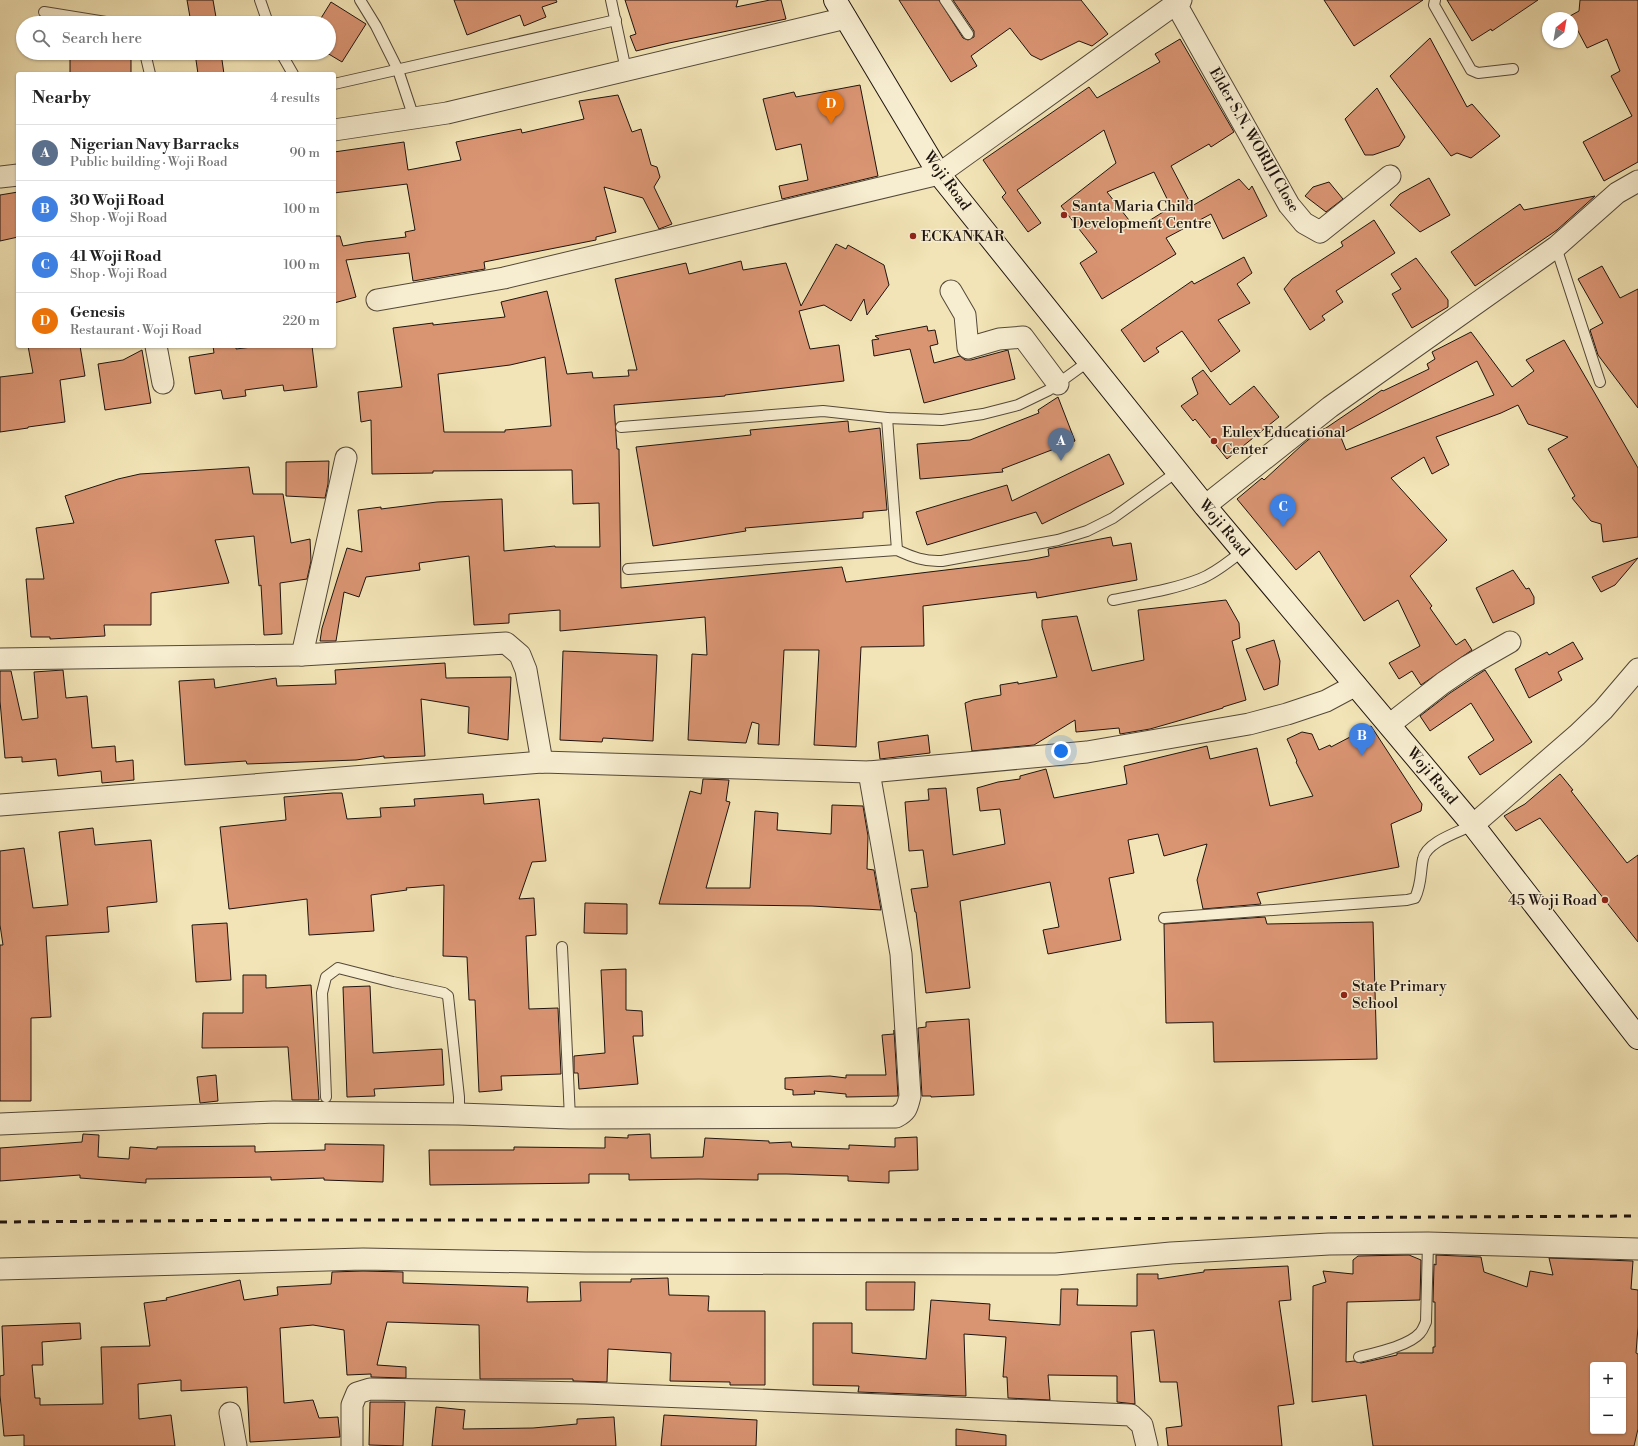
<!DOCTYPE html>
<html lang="en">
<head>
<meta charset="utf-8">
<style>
  body { margin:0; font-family:"Libre Bodoni",serif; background:#f6f6f6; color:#222 }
  .controls { position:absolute; right:12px; bottom:12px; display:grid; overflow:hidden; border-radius:4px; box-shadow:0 1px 3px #0004 }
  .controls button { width:36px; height:36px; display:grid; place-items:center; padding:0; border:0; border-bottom:1px solid #e0e0e0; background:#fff; color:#222; font:20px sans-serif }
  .compass { position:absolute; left:1542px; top:12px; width:36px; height:36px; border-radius:50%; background:#fff; box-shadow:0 1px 3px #0004; rotate:31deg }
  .you { position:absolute; left:1061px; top:751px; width:14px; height:14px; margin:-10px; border:3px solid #fff; border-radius:50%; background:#1a73e8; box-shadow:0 0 0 6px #1a73e833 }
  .badge { display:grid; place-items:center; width:26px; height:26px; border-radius:50%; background:#8f2418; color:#fff; font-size:13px; font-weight:700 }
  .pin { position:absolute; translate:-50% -33px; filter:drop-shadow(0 1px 2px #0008) }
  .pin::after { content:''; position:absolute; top:21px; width:14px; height:12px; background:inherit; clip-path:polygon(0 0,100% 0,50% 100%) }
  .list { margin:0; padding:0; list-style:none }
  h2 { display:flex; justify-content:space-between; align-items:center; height:52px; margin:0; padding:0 16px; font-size:17px }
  h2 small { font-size:13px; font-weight:400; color:#767676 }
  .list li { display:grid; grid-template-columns:26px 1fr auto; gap:12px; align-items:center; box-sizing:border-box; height:56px; padding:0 16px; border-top:1px solid #e0e0e0 }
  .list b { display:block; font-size:15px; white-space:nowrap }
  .list p { margin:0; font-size:13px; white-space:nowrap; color:#767676 }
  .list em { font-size:13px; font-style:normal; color:#767676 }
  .icon { flex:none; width:22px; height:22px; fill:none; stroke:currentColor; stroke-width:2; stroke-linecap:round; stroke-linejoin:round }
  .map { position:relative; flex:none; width:1638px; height:1446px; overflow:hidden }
  .search { position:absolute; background:#fff; box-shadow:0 1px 3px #0004; left:16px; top:16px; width:320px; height:44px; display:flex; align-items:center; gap:10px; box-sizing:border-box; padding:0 14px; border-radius:22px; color:#767676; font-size:15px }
  .panel { position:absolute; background:#fff; box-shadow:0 1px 3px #0004; left:16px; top:72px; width:320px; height:276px; border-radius:4px }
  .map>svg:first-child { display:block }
  .building { fill:#d99472; stroke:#1e140f; fill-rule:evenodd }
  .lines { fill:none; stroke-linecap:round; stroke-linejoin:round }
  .service-casing { stroke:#534839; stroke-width:12 }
  .minor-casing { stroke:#534839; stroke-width:23 }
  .secondary-casing { stroke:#1e140f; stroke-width:24 }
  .service { stroke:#f7edd0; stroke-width:10 }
  .minor { stroke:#f7edd0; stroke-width:21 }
  .secondary { stroke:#f7edd0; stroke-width:22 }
  .rail { stroke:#1e140f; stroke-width:3; stroke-dasharray:7 7; stroke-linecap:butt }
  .poi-dot { fill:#8f2418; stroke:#f7edd0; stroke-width:1.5 }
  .labels { text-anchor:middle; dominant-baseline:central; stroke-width:3; stroke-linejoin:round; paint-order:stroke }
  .street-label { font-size:15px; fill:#1e140f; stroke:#f7edd0 }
  .poi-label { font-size:15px; fill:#1e140f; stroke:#f7edd0; text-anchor:start }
</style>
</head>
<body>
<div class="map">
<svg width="1638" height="1446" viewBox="0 0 1638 1446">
  <rect width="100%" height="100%" fill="#f2e4b6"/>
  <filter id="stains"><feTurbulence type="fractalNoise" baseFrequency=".005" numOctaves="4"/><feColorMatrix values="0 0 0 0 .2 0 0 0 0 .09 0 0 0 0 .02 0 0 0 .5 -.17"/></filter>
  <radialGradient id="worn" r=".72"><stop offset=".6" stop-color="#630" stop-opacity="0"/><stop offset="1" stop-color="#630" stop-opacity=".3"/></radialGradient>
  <!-- building -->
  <g class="building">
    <path d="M187 0H213L217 23H191Z"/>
    <path d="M454 0H556L557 2 542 7 546 17 524 26 520 15 467 35Z"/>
    <path d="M625 0H738L736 7 770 0H781L786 19 669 43 636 51 630 36 636 34Z"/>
    <path d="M899 0H939L963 38 968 40 974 37V31L953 0H1081L1108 34 1092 46 1079 41 1041 60 1031 55 1010 28 971 56 977 66 951 82Z"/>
    <path d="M1324 0H1423L1354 46Z"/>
    <path d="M1447 0H1538L1492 31 1491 29 1472 41Z"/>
    <path d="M1580 0H1638V162L1604 181 1583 142 1632 116 1611 76 1620 71 1607 39 1587 48 1570 16 1579 11Z"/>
    <path d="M331 2 366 24 342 62 327 53H329V23H318Z"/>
    <path d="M1430 38 1467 107 1472 104 1500 136 1471 158 1457 153 1451 156 1390 76Z"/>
    <path d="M1180 39 1234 132 1211 147 1209 144 1171 166 1192 206 1239 179 1249 190 1252 186 1267 216 1223 239 1211 214 1166 238 1176 254 1102 299 1080 263 1097 252 1061 206 1116 163 1104 130 1017 190 1041 223 1028 232 1002 197 1006 193 983 160 1089 87 1097 98 1160 62 1155 54ZM1154 172 1171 207 1136 229 1107 192Z"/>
    <rect x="70" y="53" width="61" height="21"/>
    <path d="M195 53H221L224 74H198Z"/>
    <path d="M860 85 878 176 782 199 779 186 808 180 801 144 776 150 763 99 794 92 796 97Z"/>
    <path d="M1377 88 1405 137 1399 146 1373 155H1365L1345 119Z"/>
    <path d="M618 95 632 132 641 129 651 165 657 167 660 177 654 187 672 224 659 229 643 198 604 187 616 232 596 237V240L484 262 485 269 413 281 409 253 346 260 356 297 334 303V236H340L343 246 365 242 406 237 405 232 415 230 407 184 334 193V152L404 142 408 170 461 160 456 142 521 129 522 133 584 119 579 101Z"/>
    <path d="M1429 178 1450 215 1420 232 1390 205 1400 194Z"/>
    <path d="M1329 182 1343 199 1326 212 1305 196 1313 187Z"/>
    <path d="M18 192V237L0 241V195Z"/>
    <path d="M1595 196 1557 230 1475 286 1451 252 1520 204 1524 210Z"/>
    <path d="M1374 220 1395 253 1336 291 1343 302 1322 316 1325 320 1310 330 1284 289 1292 279 1343 246 1341 242Z"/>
    <path d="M836 244 846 249 848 245 884 265 889 285 867 315 864 299 851 321 824 305 799 311 810 349 839 345 844 381 725 395V396L614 405 617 449H619L621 588 842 567 846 582 1029 560 1049 556 1048 549 1111 537 1113 546 1131 543 1137 580 1037 598 1036 592 923 606 924 646 861 647 856 747 814 745 819 650H784L779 745 758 744 759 724 752 722 746 743 688 740 692 654 707 655 705 617 560 631V610L509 614V623L474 625 469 556 419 563 420 570 366 577 359 597 344 592 336 641H320L322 628 347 548 362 552 358 510 381 507V509L437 502 502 499 504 551 555 546V547H600L599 503 573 504 572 470 433 471V473L372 474 371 420 361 422 358 392 402 387 393 328 433 323V325L505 317 501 302 547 291 567 374 592 372 593 378 629 376 628 370H637L615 279 686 263 689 274 741 261 743 270 786 263 801 306ZM545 357 551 426 505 430V432H444L438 374 510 365Z"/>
    <path d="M1244 257 1252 273 1237 284 1250 303 1218 320 1240 351 1211 372 1182 331 1156 348 1159 352 1144 362 1121 330 1192 281 1194 284Z"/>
    <path d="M1416 258 1448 300V307L1412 328 1392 294 1401 289 1391 274Z"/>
    <path d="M1602 266 1620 298 1638 289V408L1598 355 1590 330 1603 323 1578 279Z"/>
    <path d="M927 326 928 331 935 330 938 344 930 346 934 363 960 356 965 360H971L1008 350 1015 379 924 403 910 349 874 356 872 340 879 339 875 336Z"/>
    <path d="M1471 332 1512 387 1534 371 1526 360 1564 340 1638 468V537L1603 542 1601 524 1591 521 1572 498 1575 496 1548 449 1568 437 1528 424 1518 405 1501 413 1436 437 1449 465 1432 474 1424 457 1391 478 1447 540 1410 576 1432 606 1430 608 1456 645 1465 639 1472 650 1421 685 1412 671 1399 679 1389 663 1420 646 1398 600 1364 621 1319 551 1296 570 1237 499 1262 478 1264 480 1302 445 1319 431 1326 428 1382 390 1383 391 1429 369 1427 364 1435 359 1432 352ZM1477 361 1494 395 1346 450 1340 435Z"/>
    <path d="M28 346H80L85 376 60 380 65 422 28 427V428L0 432V377L33 373Z"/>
    <path d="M213 346H236V349L260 346H312L317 387 284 391 283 385 245 390 246 396 223 399 221 390 195 394 189 357 214 353Z"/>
    <path d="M142 350 151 403 105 410 98 364 123 360Z"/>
    <path d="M1203 370 1230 405 1254 386 1279 417 1227 459 1195 419 1193 421 1181 406 1198 394 1192 378Z"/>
    <path d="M1058 397 1075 441 1002 469 1003 472 920 479 917 444 970 440 1039 413 1038 410Z"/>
    <path d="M848 421 849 432 880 428 887 510 863 512V518L745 528 746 531 653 546 636 447 751 435 750 430Z"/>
    <path d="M1109 454 1124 484 1042 524 1036 512 927 545 916 512 1007 485 1012 501Z"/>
    <path d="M329 461 328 484 325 498 286 496V462Z"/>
    <path d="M249 467 253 494H283L291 543 310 539 311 561 307 579 280 583 282 634 264 635 261 585 259 586 254 536 215 540 229 583 151 593V625H104L105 636 50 639V637H31L26 579H44L36 528 74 523 65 496 118 479 140 474Z"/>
    <path d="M1638 558 1615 585 1601 592 1592 577Z"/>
    <path d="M1513 570 1526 589 1529 588 1534 597V604L1493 623 1476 588Z"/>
    <path d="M1226 600 1239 623 1240 638 1232 641 1246 700 1223 707V708L1150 729 1120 734 1119 728 1076 732 1075 720 1034 745 972 751 965 703 973 700 1001 695 1000 685 1018 682V684L1057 677 1042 627V620L1077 616 1092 671 1144 660 1138 610Z"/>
    <path d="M1274 640 1280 661 1278 685 1264 690 1246 649Z"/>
    <path d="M1573 642 1583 659 1558 672 1562 680 1529 698 1515 669 1547 652 1549 655Z"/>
    <path d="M563 651 657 655 653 741 603 738 602 742 560 740Z"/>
    <path d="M445 663 446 678 511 677 508 740 468 733 469 707 421 699 425 756 384 758V756L356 760 247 764 246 761 185 765 179 681 214 679 215 688 276 678 277 686 336 684 335 670Z"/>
    <path d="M63 670 66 698 87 696 92 748 115 746 116 762 133 760 134 780 102 783 101 771 58 776 56 759 22 762V757L5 758 0 701V671H11L22 720 38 718 34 672Z"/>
    <path d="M1485 670 1532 742 1480 775 1468 757 1494 740 1471 703 1430 731 1420 716 1450 693Z"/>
    <path d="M1371 726 1422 804 1421 811 1391 824 1399 867 1257 893 1261 904 1203 909 1197 880 1207 844 1164 856 1158 834 1128 840 1134 873 1109 878 1121 940 1048 954 1043 930 1059 927 1050 882 960 901 970 988 926 993 916 912H915L911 889 928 887 923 850 909 851 905 802 929 800 928 789 946 788 953 855 1005 844 1000 809 980 811 977 788 998 782 1020 779V776L1046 769 1054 798 1127 784 1124 766 1207 746 1210 759 1257 748 1270 806 1313 796 1296 762 1297 761 1287 739 1302 732 1312 734 1319 750 1330 745 1331 747Z"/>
    <path d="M928 735 930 753 880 759 878 742Z"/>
    <path d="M1560 774 1573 790 1571 791 1627 863 1638 855V942L1540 818 1516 831 1504 816 1525 804Z"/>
    <path d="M703 779 729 780 726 801 730 802 706 888H750L755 811 778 813 777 830 831 834 832 805 863 806 868 836 867 869 874 870 881 910 812 906 659 904 690 791 701 794Z"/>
    <path d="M333 793H342L347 819 381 817 380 808 415 806 414 799 483 794 484 804 539 799 546 861 532 862 519 899 534 898 536 935 526 936 529 1009 558 1008 561 1074 501 1076 502 1090 479 1092 475 1000H469L467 957 443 956 444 885 406 888 407 890 371 895 374 931 309 935 307 899 229 909 220 827 286 820 284 797Z"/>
    <path d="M93 828 95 845 151 840 157 902 107 907 109 932 46 936 51 1017 31 1018V1101H0V945H3L0 925V851L24 848 33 908 68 905 59 832Z"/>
    <path d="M585 903 627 904V934L584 933Z"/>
    <path d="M1265 917 1267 924 1373 922 1377 1059 1214 1062 1213 1022 1166 1023 1164 924Z"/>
    <path d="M227 923 231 980 196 982 192 925Z"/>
    <path d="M626 969V1010L642 1011 643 1036H633L638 1084 579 1089 578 1073H574V1056L605 1053 601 970Z"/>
    <path d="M243 975H266V988L311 985 319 1100H292L288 1047 202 1048 203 1013H243Z"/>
    <path d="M370 986 373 1053 442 1049 444 1085 374 1089 375 1096 347 1097 343 987Z"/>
    <path d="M969 1019 974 1095 931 1097V1096H922L918 1028 926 1027V1022Z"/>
    <path d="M894 1030 898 1096 846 1097V1094L814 1091 815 1094 793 1095V1090L785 1089V1078L830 1076 846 1078V1075H886L882 1035 894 1034Z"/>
    <path d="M216 1075 218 1101 200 1103 197 1077Z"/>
    <path d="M83 1134 99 1135 98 1157 129 1159 130 1147 157 1149V1147L255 1146V1152L325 1150V1144L384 1145 383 1182 324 1180V1178L271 1180V1177L146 1179V1183L80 1178V1175L0 1181V1148L82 1142Z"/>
    <path d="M650 1134 651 1158 703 1157 705 1138 769 1141V1143L791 1142 792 1147 849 1149V1145L895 1147V1138L917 1137 918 1170 889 1171V1183L848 1181V1176L787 1174H758V1180L699 1179 629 1180V1174H589V1183L430 1185 429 1150H514V1147L605 1148V1137L628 1138V1135Z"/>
    <path d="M1409 1255 1421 1260 1420 1300 1347 1302 1346 1362 1354 1361 1361 1363 1397 1355V1353H1433V1347H1435V1302H1433L1434 1264 1436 1265V1255L1481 1257 1484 1272 1527 1287 1530 1271 1553 1275 1549 1258 1633 1261 1631 1289 1638 1290V1327L1636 1353 1638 1354V1429L1634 1446H1373L1366 1395 1312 1402 1313 1286 1326 1282 1323 1271 1353 1274V1260L1358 1256ZM1593 1365H1623V1431H1593Z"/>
    <path d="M1288 1266 1291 1300 1279 1301 1294 1404 1278 1406 1282 1446H1168L1166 1428 1182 1426 1177 1382H1160L1154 1330 1131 1332 1135 1404 1117 1402V1376L1048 1375 1050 1400 1008 1398 1007 1377H1003L1006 1337 964 1334 966 1396 858 1392 859 1386 813 1385V1323H852V1353L926 1359 931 1300 990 1304 989 1320 1060 1325 1061 1289H1078L1077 1305 1137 1306V1274H1158V1279L1204 1272V1270Z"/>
    <path d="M363 1271 403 1272V1283L528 1287 527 1302 581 1301 580 1282H631V1279L668 1278 669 1295 709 1296 708 1311H765V1385H730V1382L670 1381 671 1353 608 1349 607 1382 573 1381V1379H480L479 1325 387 1322 377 1365 406 1367V1378L371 1377V1374L347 1375 344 1330 313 1325 280 1328 284 1403 313 1400 319 1418 338 1417 340 1437 250 1442 247 1387 181 1391V1380L138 1384 139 1419 171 1415 175 1446H24V1435L4 1436 0 1395V1376L4 1375 2 1326 80 1323 81 1339 42 1342 43 1365H32L35 1398H40V1405L103 1404 101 1347 150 1346 144 1303 167 1300 166 1298 240 1280 244 1300 278 1295 277 1287 331 1284 332 1272Z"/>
    <path d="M866 1282H915L914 1310H866Z"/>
    <path d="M370 1402H405L403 1446 369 1445Z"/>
    <path d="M436 1407 465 1410 463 1429 533 1428 577 1424V1419L614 1417 616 1446H432Z"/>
    <path d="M664 1415 757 1420 756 1446H661Z"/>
    <path d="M956 1429 1006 1435V1446H956Z"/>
  </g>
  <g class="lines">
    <defs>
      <g id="service">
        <path d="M260 0 268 23"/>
        <path d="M360 0 376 26 398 70 414 118"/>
        <path d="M611 0 626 70"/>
        <path d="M945 0 968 34"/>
        <path d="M1435 0 1434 5 1471 70 1478 73 1513 69"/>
        <path d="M44 12 112 23"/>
        <path d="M145 53 150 74"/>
        <path d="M281 53 293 74"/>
        <path d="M334 84 616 20"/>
        <path d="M1556 247 1600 382"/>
        <path d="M887 418 897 550"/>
        <path d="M621 427 823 411 887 418 942 420 983 414 1018 405 1049 390 1089 361"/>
        <path d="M628 569 897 550C912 557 925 562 942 561L1058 540 1087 531 1113 518 1178 471"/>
        <path d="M1113 600C1142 594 1172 590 1200 579 1216 573 1229 561 1243 551"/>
        <path d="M1164 918 1407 900 1415 898C1422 883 1420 873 1423 859 1426 842 1459 832 1473 825"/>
        <path d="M562 947 570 1118"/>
        <path d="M326 1097 322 993 326 977 338 968 393 982 444 993 448 996 459 1097V1114"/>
        <path d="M1359 1357C1375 1353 1409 1346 1420 1333 1423 1330 1424 1326 1426 1322L1428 1243"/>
      </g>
      <g id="minor">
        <path d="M1176 4 1289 205 1304 223 1320 232 1390 176"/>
        <path d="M334 130 447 113 846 18"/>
        <path d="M0 177 18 175"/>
        <path d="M951 291 965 315 968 348 999 339 1023 337 1058 384"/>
        <path d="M377 300 504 278 939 174 1181 0"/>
        <path d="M156 346 163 383"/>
        <path d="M1205 506 1330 407 1556 247 1617 193 1638 181"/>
        <path d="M302 655 346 458"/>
        <path d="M0 659 302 655 506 643 520 655 526 670 542 762"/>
        <path d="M1389 725 1443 683 1468 666 1510 642"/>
        <path d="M0 805 542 762 869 772 1087 752 1249 724 1287 714 1326 701 1356 685"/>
        <path d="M1473 825 1577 735 1603 710 1638 669"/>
        <path d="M0 1124 274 1112 459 1114 570 1118 896 1117C907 1111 907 1108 910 1096L901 954 869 772"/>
        <path d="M0 1269 363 1259 585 1263 1056 1264 1171 1253 1329 1244 1428 1243 1638 1249"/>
        <path d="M230 1413 236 1446"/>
        <path d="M352 1446V1405L357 1393 370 1389 585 1393 1131 1415 1142 1425 1147 1446"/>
      </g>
      <path id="secondary" d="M835 0 939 174 1205 506 1473 825 1638 1038"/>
    </defs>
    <!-- service casing -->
    <use href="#service" class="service-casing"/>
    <!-- minor casing -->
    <use href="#minor" class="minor-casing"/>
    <!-- secondary casing -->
    <use href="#secondary" class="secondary-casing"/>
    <!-- service -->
    <use href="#service" class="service"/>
    <!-- minor -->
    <use href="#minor" class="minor"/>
    <!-- secondary -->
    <use href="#secondary" class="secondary"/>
    <!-- rail -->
    <path class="rail" d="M0 1222 289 1220H867L1638 1216"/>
  </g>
  <!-- markers -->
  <g class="poi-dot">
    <circle cx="1064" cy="215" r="4"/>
    <circle cx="913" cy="236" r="4"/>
    <circle cx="1214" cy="441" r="4"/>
    <circle cx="1605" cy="900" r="4"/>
    <circle cx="1344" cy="995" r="4"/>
  </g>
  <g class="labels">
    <!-- street labels -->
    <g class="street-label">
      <text transform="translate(1254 140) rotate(60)">Elder S.N. WORIJI Close</text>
      <text transform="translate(947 181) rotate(54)">Woji Road</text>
      <text transform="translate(1224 528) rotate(50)">Woji Road</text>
      <text transform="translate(1432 776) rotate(50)">Woji Road</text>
    </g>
    <!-- poi labels -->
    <g class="poi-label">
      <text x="1072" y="206">Santa Maria Child<tspan x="1072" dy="17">Development Centre</tspan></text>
      <text x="921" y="236">ECKANKAR</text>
      <text x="1222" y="432">Eulex Educational<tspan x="1222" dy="17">Center</tspan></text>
      <text x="1597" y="900" text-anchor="end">45 Woji Road</text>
      <text x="1352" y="986">State Primary<tspan x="1352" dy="17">School</tspan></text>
    </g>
  </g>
  <rect width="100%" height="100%" filter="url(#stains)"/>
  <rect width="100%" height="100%" fill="url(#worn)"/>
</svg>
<div class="controls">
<button>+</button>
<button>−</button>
</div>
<svg class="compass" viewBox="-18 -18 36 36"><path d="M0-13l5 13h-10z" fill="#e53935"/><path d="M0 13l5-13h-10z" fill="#767676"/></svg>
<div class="you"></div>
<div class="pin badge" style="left:1061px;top:461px;background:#5c6f8a">A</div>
<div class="pin badge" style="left:1362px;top:756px;background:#3f7fe0">B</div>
<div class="pin badge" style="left:1283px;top:527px;background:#3f7fe0">C</div>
<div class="pin badge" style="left:831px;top:124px;background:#e8710a">D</div>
<div class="search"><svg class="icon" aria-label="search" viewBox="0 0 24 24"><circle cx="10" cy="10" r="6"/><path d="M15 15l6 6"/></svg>Search here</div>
<section class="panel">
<h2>Nearby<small>4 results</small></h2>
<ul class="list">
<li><span class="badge" style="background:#5c6f8a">A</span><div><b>Nigerian Navy Barracks</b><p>Public building · Woji Road</p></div><em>90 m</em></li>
<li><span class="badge" style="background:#3f7fe0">B</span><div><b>30 Woji Road</b><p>Shop · Woji Road</p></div><em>100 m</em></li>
<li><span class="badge" style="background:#3f7fe0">C</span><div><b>41 Woji Road</b><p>Shop · Woji Road</p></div><em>100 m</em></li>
<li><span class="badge" style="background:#e8710a">D</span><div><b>Genesis</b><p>Restaurant · Woji Road</p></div><em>220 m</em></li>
</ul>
</section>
</div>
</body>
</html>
